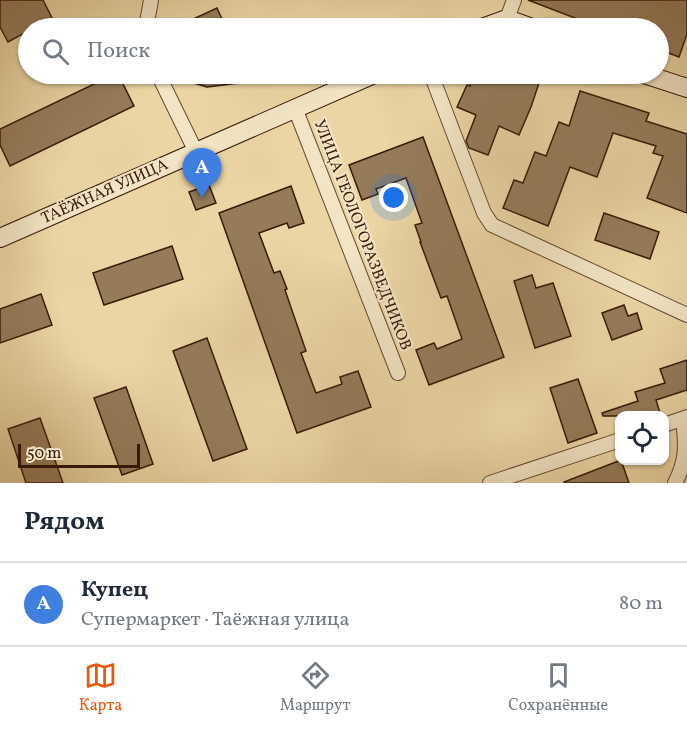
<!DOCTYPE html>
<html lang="ru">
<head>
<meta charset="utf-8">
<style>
  body { margin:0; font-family:Vollkorn,serif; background:#f6f6f7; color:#1f2937 }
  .controls { position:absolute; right:18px; bottom:18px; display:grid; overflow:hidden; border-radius:12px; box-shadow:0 2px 4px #0004 }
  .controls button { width:54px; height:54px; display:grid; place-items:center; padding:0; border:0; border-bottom:2px solid #e0e1e3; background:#fff; color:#1f2937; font:30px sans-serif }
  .scale { position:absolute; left:18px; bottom:15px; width:122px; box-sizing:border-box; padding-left:6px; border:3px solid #381a08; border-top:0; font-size:16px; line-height:21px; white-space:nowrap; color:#381a08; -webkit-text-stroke:4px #f2e4c4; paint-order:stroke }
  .you { position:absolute; left:394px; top:198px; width:21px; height:21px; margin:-15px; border:4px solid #fff; border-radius:50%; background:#1a73e8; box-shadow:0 0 0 9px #1a73e833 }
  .badge { display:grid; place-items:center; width:39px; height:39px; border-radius:50%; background:#ea580c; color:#fff; font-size:20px; font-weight:700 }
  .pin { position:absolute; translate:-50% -50px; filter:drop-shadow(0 2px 3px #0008) }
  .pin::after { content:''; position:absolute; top:32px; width:21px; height:18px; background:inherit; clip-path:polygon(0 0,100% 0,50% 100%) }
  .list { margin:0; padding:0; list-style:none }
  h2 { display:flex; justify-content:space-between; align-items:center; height:78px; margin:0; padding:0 24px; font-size:26px }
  h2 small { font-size:20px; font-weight:400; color:#747a83 }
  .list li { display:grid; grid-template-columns:39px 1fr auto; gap:18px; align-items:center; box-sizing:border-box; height:84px; padding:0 24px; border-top:2px solid #e0e1e3 }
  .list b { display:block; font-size:22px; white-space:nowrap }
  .list p { margin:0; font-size:20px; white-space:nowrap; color:#747a83 }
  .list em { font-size:20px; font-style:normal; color:#747a83 }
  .icon { flex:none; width:33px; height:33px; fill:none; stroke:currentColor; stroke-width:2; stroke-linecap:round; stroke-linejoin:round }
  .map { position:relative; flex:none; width:687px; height:483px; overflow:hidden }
  .search { position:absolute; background:#fff; box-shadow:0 2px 4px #0004; left:18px; right:18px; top:18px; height:66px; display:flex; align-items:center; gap:15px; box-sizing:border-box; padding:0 21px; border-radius:33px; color:#747a83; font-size:22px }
  .sheet { height:162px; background:#fff }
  nav { display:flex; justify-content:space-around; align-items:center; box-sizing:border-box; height:84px; border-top:2px solid #e0e1e3; background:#fff; font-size:16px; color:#747a83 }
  nav a { display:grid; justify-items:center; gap:3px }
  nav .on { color:#ea580c }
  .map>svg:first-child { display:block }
  .building { fill:#957b5a; stroke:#381a08; stroke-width:1.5 }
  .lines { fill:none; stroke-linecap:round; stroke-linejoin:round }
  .street-casing { stroke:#65492f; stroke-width:16 }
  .secondary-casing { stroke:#381a08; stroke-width:20 }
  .street { stroke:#f2e4c4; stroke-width:14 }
  .secondary { stroke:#f2e4c4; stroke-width:18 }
  .labels { text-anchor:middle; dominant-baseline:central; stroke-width:4.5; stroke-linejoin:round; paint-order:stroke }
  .street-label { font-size:16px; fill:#381a08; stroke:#f2e4c4 }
</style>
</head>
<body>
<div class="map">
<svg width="687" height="483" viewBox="0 0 687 483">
  <rect width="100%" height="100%" fill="#ebd5a5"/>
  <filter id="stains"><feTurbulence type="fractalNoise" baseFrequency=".00333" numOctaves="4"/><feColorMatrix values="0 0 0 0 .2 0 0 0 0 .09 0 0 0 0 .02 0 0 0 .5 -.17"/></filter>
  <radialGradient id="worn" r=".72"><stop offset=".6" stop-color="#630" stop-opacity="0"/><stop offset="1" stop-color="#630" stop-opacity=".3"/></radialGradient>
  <!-- building -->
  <g class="building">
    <path d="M0 0H43L52 18 33 28H28V31L8 42 0 27Z"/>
    <path d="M528 0H687V34L679 57 658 49V28H601Z"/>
    <path d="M217 8 226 28H174Z"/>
    <path d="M115 74H118L134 106 10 166 0 145V129Z"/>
    <path d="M173 74H254L255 81 207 87 173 77Z"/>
    <path d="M473 74H542L531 107 519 135 499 126 488 155 469 148 466 141 476 115 457 107 467 85 470 86Z"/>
    <path d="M580 91 649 113 646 121 687 134V213L647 198 663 156 653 153 656 146 613 133 597 177 570 167 548 226 503 208 514 180 523 183 535 152 546 156 559 122 569 126Z"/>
    <path d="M423 137 504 357 429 385 416 350 434 343 437 349 462 339 447 296 441 298 420 242H421L415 225 422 223 406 178 376 189 378 194 362 200 349 165Z"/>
    <path d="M209 185 216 203 196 210 189 192Z"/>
    <path d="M291 186 304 223 289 228 287 223 259 233 274 273 280 271 287 289 285 290 306 351 301 353 316 393 342 384 340 377 358 371 371 407 297 433 219 213Z"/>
    <path d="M604 213 659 232 650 259 595 240Z"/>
    <path d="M172 246 183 279 104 305 93 273Z"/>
    <path d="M532 275 536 288 553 283 571 336 535 348 514 281Z"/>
    <path d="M41 294 52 325 0 343V309Z"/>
    <path d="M624 305 628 316 637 313 642 329 612 340 602 313Z"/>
    <path d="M207 338 247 449 213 461 173 351Z"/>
    <path d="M687 360V390L656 400 661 416H603L602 413 638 401 635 392 665 383 660 369Z"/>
    <path d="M578 379 597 433 568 443 550 388Z"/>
    <path d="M126 387 153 464 122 475 94 398Z"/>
    <path d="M40 418 63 483H26L8 429Z"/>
    <path d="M621 460 629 483H564V482Z"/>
  </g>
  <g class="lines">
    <defs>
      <g id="street">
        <path d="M507 19 514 0"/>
        <path d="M146 28 151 0"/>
        <path d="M158 74 196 152"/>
        <path d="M431 74 484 213 492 225 687 315"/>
        <path d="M295 108 398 373"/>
        <path d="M664 425 687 417"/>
        <path d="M490 483 620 440"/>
        <path d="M675 483C687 460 686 445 683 419"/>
      </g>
      <g id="secondary">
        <path d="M482 28 507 19 532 28"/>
        <path d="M644 74 687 88"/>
        <path d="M0 238 374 74"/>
      </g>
    </defs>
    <!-- street casing -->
    <use href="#street" class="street-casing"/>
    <!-- secondary casing -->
    <use href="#secondary" class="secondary-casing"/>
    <!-- street -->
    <use href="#street" class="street"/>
    <!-- secondary -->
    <use href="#secondary" class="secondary"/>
  </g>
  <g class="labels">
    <!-- street labels -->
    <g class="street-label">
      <text transform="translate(105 192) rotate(-24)">ТАЁЖНАЯ УЛИЦА</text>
      <text transform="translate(362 235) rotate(69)">УЛИЦА ГЕОЛОГОРАЗВЕДЧИКОВ</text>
    </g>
  </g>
  <rect width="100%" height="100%" filter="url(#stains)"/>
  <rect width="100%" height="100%" fill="url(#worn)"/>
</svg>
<div class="controls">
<button><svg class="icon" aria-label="locate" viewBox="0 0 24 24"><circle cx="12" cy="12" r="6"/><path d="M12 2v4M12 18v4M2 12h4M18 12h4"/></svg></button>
</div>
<div class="scale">50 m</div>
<div class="you"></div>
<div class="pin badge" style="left:202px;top:198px;background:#3f7fe0">A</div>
<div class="search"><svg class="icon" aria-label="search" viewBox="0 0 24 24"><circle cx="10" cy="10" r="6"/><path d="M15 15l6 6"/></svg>Поиск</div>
</div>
<section class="sheet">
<h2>Рядом<small></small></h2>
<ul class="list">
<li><span class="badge" style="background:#3f7fe0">A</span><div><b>Купец</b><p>Супермаркет · Таёжная улица</p></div><em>80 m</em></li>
</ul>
</section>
<nav>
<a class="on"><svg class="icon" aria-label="map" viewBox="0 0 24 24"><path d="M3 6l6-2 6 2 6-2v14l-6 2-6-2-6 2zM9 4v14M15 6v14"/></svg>Карта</a>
<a><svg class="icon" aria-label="directions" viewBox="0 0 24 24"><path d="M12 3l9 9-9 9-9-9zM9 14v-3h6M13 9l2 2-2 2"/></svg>Маршрут</a>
<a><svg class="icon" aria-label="saved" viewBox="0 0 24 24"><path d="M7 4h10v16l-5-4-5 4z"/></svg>Сохранённые</a>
</nav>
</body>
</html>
